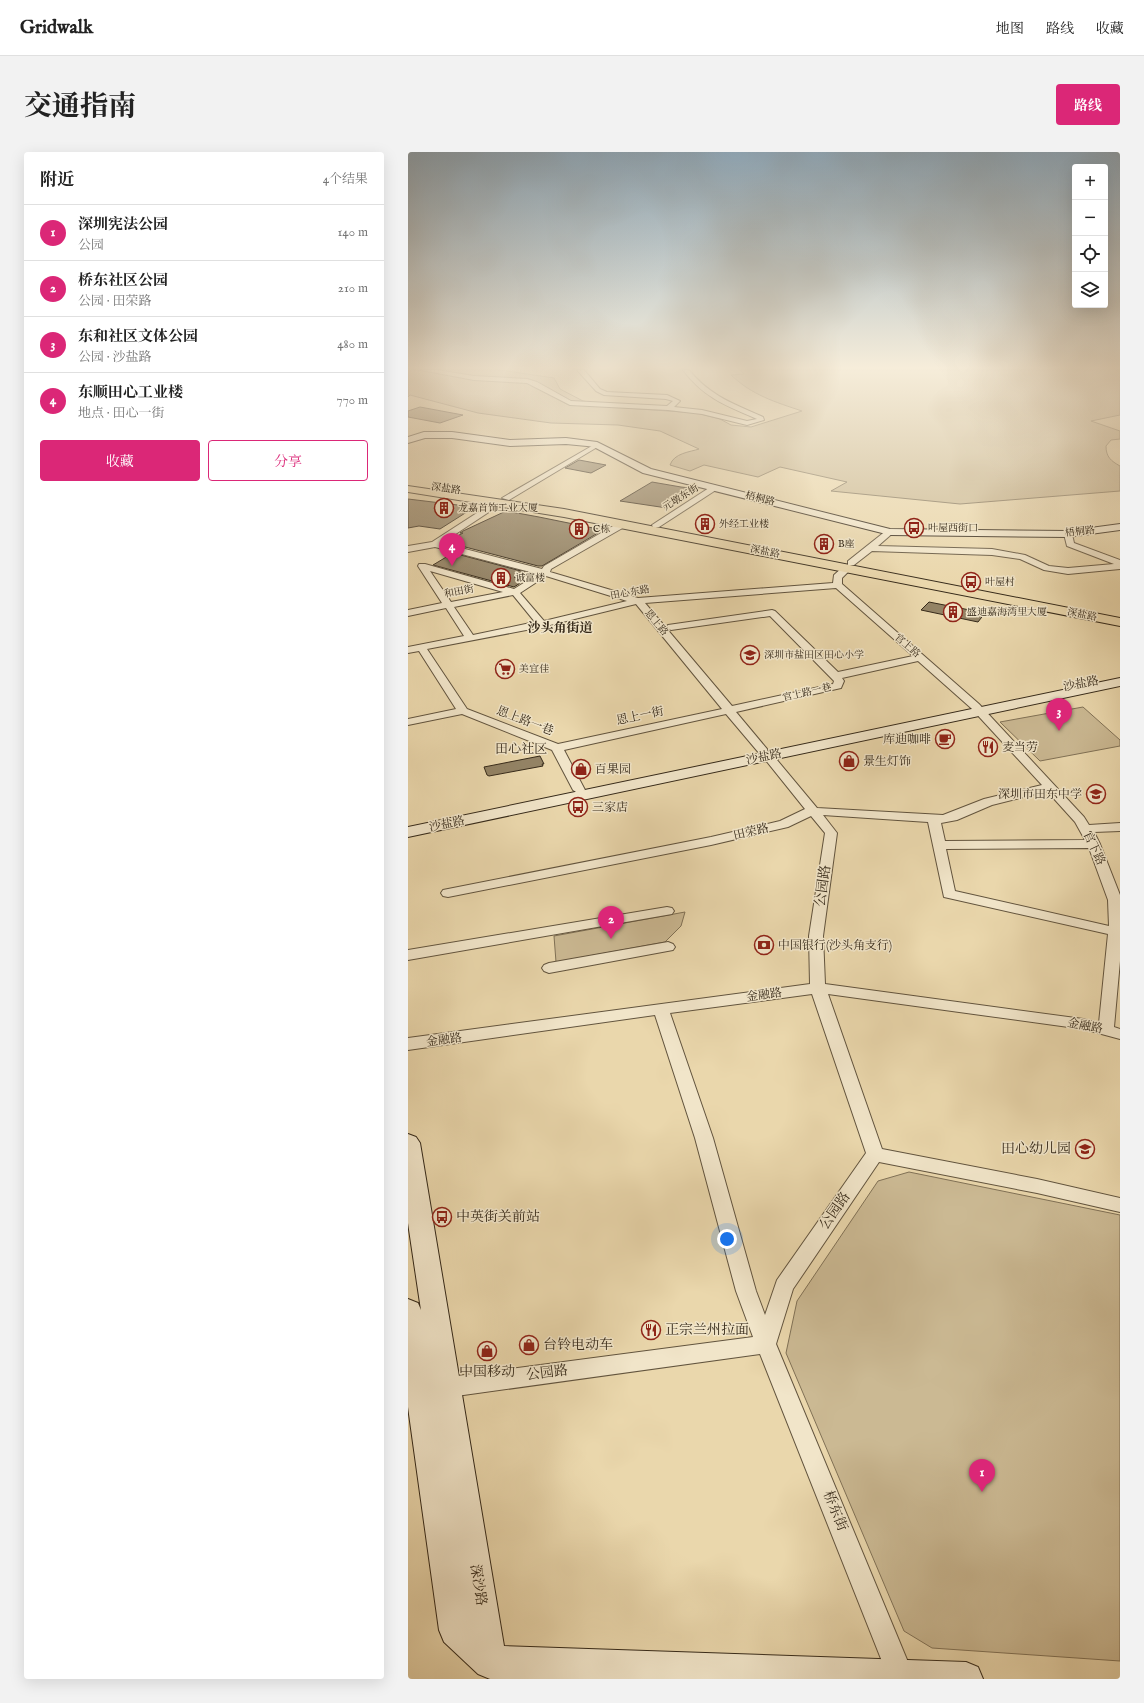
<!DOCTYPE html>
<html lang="zh">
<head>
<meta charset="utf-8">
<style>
  body { margin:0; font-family:"IM FELL English","Noto Serif SC",serif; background:#f2f2f2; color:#222 }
  .controls { position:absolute; right:12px; top:12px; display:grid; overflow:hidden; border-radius:4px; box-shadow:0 4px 16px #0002 }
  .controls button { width:36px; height:36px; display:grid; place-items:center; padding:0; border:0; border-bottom:1px solid #e0e0e0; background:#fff; color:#222; font:20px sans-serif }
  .you { position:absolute; left:319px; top:1087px; width:14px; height:14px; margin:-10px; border:3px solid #fff; border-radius:50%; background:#1a73e8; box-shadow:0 0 0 6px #1a73e833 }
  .badge { display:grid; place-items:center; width:26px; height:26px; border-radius:50%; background:#db2777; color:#fff; font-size:13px; font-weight:700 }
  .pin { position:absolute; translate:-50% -33px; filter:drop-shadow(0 1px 2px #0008) }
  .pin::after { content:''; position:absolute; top:21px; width:14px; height:12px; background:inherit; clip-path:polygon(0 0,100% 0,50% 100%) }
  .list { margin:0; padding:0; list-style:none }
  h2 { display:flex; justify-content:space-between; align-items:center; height:52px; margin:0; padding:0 16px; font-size:17px }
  h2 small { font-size:13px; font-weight:400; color:#767676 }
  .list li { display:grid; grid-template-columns:26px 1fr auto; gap:12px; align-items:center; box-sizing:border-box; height:56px; padding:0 16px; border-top:1px solid #e0e0e0 }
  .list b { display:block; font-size:15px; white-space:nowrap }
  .list p { margin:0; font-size:13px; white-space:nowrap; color:#767676 }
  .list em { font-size:13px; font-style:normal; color:#767676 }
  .actions { display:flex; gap:8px; padding:12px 16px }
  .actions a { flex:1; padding:9px 0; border:1px solid #db2777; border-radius:4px; text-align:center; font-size:14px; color:#db2777 }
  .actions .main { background:#db2777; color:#fff }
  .icon { flex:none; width:22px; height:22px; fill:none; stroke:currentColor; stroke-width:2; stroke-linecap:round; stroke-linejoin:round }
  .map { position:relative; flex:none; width:712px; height:1527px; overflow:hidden; border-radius:4px }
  header { display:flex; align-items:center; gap:24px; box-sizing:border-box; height:56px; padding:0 20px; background:#fff; border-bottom:1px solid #e0e0e0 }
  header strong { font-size:19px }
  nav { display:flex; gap:22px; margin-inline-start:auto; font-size:14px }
  .intro { display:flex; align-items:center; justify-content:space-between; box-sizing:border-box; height:96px; padding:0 24px }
  h1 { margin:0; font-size:28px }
  .button { padding:10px 18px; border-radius:4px; background:#db2777; color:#fff; font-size:14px; font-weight:700 }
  main { display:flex; gap:24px; padding:0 24px }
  aside { flex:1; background:#fff; border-radius:4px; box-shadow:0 4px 16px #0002 }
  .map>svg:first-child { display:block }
  .green { fill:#cbb993; stroke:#807156 }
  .building { fill:#938365; stroke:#352919 }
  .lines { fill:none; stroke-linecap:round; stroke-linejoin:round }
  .street-casing { stroke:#62543e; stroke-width:2 }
  .secondary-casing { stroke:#352919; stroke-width:2 }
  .primary-casing { stroke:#352919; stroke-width:2 }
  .street { fill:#f1e5c9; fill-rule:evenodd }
  .secondary { fill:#f1e5c9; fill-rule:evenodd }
  .primary { fill:#ead7ac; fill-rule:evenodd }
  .labels { text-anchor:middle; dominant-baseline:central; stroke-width:3; stroke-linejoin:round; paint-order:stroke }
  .far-street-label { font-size:10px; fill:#352919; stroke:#f1e5c9 }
  .far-poi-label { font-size:10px; fill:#352919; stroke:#f1e5c9; text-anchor:start }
  .street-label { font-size:12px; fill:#352919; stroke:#f1e5c9 }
  .poi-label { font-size:12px; fill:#352919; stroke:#f1e5c9; text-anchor:start }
  .far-district-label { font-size:13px; font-weight:bold; fill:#352919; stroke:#f1e5c9 }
  .neighbourhood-label { font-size:13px; fill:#352919; stroke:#f1e5c9 }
  .near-street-label { font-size:14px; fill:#352919; stroke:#f1e5c9 }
  .near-poi-label { font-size:14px; fill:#352919; stroke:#f1e5c9; text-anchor:start }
</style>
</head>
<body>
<header>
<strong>Gridwalk</strong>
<nav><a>地图</a><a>路线</a><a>收藏</a></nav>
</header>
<div class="intro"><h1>交通指南</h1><a class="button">路线</a></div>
<main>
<aside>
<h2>附近<small>4个结果</small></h2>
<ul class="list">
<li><span class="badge">1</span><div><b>深圳宪法公园</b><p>公园</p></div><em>140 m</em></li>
<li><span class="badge">2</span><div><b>桥东社区公园</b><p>公园 · 田荣路</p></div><em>210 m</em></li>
<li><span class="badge">3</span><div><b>东和社区文体公园</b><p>公园 · 沙盐路</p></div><em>480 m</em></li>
<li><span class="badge">4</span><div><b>东顺田心工业楼</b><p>地点 · 田心一街</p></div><em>770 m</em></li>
</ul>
<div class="actions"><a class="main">收藏</a><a>分享</a></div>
</aside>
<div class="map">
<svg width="712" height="1527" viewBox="0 0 712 1527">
  <rect width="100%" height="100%" fill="#ead7ac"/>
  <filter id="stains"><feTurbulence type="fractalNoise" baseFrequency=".005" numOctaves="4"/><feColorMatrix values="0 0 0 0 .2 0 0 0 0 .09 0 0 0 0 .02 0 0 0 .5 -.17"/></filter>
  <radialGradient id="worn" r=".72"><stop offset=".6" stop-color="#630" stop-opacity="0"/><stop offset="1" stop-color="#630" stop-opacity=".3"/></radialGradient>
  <!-- green -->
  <g class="green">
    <path d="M0 218H92L146 226 152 237 175 249 217 256 289 261 312 267 323 273 343 275 394 259C367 250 344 243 323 223L336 222 332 218H712V263L683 269 712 279V287L703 288 698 294C698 305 703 309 712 314V339L552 352 423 339 439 330 372 315 350 325 296 313 282 319 262 313C266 301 282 300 291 297L252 279 210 273 143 271 70 261 2 243 0 245Z"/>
    <path d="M675 555 712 588V594L632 609 592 570Z"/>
    <path d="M277 760 273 774 257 790 148 810 146 784Z"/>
    <path d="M501 1020 712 1063V1509L524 1496 496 1479 378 1201 389 1149 470 1029Z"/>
  </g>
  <!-- building -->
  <g class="building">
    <path d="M12 255 55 263 32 271 0 265V259Z"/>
    <path d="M171 308 198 313 183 321 157 316Z"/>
    <path d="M244 330 273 335 291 337 259 356 212 349Z"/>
    <path d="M0 347 58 354 54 357 62 358 32 377 11 374 0 376Z"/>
    <path d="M98 359 131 365 195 378 134 414H130L38 390 55 381H52L55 379Z"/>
    <path d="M45 401 117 420 106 425 117 428 106 435 25 413Z"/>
    <path d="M521 450 577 461 570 470 513 458Z"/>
    <path d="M132 604 136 612H134L135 614 81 624 79 623 76 615Z"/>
  </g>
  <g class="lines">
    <defs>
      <g id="street">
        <path d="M13 218H29L66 224 119 227 129 230 163 249 259 254 265 249 258 247 196 243 188 239 169 218H176L192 237 199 240 259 243 272 249 266 255 294 258 339 269 349 267C319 254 296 246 275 218H281C302 244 326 252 355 265L356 268 339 273 294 262 260 258 162 253 119 231 66 228Z"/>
        <path d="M189 291 193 293 191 294 101 348 94 346Z"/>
        <path d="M304 334 311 336 251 375H245L244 373Z"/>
        <path d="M89 348 96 350 34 391 134 417 136 414 212 370H218V374L143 417 142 420 230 446 425 431 426 423 436 414H442V418L434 426V432L571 552 676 665 681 673 712 671V679L686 680 692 692 712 743V809L706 875 712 877V887L675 877 420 842 474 997 629 1027 712 1046V1060L629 1041 471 1010 385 1137 368 1192 507 1527H481L352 1202 34 1246 27 1243 24 1236 27 1229 34 1226 345 1185 328 1139 287 986 247 863 0 898V886L402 832 401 784 417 681 403 664 380 675 303 693 40 745 35 744 33 741 35 738 40 737 303 685 372 669 397 657 356 606 355 602 351 601 318 562 156 598 177 638 171 642 165 638 144 598 54 562 0 573V567L48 557 11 499 0 501V495L56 484 38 456 0 464V458L34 451 10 414 11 412H17L106 437 130 422 27 395 0 400V394L24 390ZM22 419 95 440 43 450ZM138 424 219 449 136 469 112 441ZM428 436 505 504 430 520 367 459 364 458 260 473 258 475 263 478 362 464 426 529 425 532 416 534 324 554 237 451ZM105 443 127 470 65 483 46 455ZM228 452 314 557 150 592 59 557 19 497 134 475ZM510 509 563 556 634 633 576 647 535 663 409 656 364 602 360 601 359 597 328 560 433 536 436 529 434 526ZM639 639 667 670 677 688 537 689 533 671 549 668 584 653ZM415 663 520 670 536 745 700 782 691 871 675 867 417 832 415 784 429 681ZM681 696 700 748 701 774 547 739 538 697ZM404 842 458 1001 369 1128 357 1163 348 1139 305 986 262 861Z"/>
        <path d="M479 378H485L486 380 470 394 584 397 617 403 641 414 660 416 706 412 659 394 656 382 660 379 664 382 666 391 712 408V417L660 422 636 418 612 407 584 403 464 399 446 413H440V409Z"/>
        <path d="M259 755 264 756 266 759 264 762 0 808V798Z"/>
        <path d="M260 790 265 792 267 795 265 798 141 821 136 819 134 816 136 813 141 811Z"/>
      </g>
      <g id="secondary">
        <path d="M16 280H44L102 288 158 286 189 290 243 317 482 377 660 379 712 372V378L660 385 482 383 235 321 186 295 179 294 158 292 102 294 44 286H17L0 291V285Z"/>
        <path d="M712 526V534L0 685V675Z"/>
        <path d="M0 982 8 985 12 991 96 1494 558 1510 570 1515 575 1527H82L70 1522 36 1490 31 1478 0 1255V1147L10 1151 13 1158 0 1071Z"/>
      </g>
      <path id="primary" d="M0 334 156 357 712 466V474L156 365 0 340Z"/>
    </defs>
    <!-- street casing -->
    <use href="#street" class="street-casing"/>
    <!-- secondary casing -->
    <use href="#secondary" class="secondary-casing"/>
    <!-- primary casing -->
    <use href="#primary" class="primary-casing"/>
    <!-- street -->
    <use href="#street" class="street"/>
    <!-- secondary -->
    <use href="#secondary" class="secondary"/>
    <!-- primary -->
    <use href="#primary" class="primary"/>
  </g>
  <!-- sky -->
  <linearGradient id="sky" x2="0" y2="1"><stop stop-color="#90aabc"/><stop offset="0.5" stop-color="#f6edda"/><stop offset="1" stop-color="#f6edda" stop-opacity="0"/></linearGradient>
  <rect width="712" height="432" fill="url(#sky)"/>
  <!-- icons -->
  <defs>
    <symbol id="building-ring" viewBox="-11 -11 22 22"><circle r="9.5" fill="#f1e5c9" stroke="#8f2418" stroke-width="1.5"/><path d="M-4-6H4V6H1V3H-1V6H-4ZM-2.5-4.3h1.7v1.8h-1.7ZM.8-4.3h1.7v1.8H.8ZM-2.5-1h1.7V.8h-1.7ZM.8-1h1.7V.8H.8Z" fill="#8f2418"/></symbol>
    <symbol id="bus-ring" viewBox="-11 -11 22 22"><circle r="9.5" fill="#f1e5c9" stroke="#8f2418" stroke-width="1.5"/><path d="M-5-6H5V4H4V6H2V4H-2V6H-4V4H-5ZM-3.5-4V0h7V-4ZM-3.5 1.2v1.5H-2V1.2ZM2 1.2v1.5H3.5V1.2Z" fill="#8f2418"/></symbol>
    <symbol id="school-ring" viewBox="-11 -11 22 22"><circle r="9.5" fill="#f1e5c9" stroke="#8f2418" stroke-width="1.5"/><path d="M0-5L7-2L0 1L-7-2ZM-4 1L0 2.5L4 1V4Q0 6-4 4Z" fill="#8f2418"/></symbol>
    <symbol id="supermarket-ring" viewBox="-11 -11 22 22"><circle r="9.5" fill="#f1e5c9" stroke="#8f2418" stroke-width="1.5"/><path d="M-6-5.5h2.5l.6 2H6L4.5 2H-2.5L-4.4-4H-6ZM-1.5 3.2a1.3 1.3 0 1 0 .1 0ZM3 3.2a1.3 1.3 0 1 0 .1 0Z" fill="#8f2418"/></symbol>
    <symbol id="cafe-ring" viewBox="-11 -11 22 22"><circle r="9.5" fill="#f1e5c9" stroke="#8f2418" stroke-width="1.5"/><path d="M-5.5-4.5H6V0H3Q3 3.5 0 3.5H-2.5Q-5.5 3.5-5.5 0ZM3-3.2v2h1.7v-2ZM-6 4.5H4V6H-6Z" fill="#8f2418"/></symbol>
    <symbol id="restaurant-ring" viewBox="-11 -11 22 22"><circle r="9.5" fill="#f1e5c9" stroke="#8f2418" stroke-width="1.5"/><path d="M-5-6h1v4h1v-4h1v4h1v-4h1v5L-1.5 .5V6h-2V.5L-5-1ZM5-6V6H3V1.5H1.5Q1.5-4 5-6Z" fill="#8f2418"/></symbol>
    <symbol id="shop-ring" viewBox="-11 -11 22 22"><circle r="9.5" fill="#f1e5c9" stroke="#8f2418" stroke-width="1.5"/><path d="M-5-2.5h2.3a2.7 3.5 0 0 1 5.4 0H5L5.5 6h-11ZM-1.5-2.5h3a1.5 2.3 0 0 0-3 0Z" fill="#8f2418"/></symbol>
    <symbol id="bank-ring" viewBox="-11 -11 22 22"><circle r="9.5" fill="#f1e5c9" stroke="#8f2418" stroke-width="1.5"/><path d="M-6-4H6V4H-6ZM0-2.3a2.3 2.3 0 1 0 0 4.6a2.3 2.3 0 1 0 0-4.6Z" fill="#8f2418"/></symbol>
  </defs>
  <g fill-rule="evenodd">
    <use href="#building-ring" x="25" y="345" width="22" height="22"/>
    <use href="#building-ring" x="286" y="361" width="22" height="22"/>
    <use href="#bus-ring" x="495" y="365" width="22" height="22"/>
    <use href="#building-ring" x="160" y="366" width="22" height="22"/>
    <use href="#building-ring" x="405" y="381" width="22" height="22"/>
    <use href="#building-ring" x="82" y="415" width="22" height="22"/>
    <use href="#bus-ring" x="552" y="419" width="22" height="22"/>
    <use href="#building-ring" x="534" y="449" width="22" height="22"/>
    <use href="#school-ring" x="331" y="492" width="22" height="22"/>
    <use href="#supermarket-ring" x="86" y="506" width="22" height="22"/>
    <use href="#cafe-ring" x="526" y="576" width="22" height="22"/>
    <use href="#restaurant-ring" x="569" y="584" width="22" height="22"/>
    <use href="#shop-ring" x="430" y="598" width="22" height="22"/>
    <use href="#shop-ring" x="162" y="606" width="22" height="22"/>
    <use href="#school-ring" x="677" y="631" width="22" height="22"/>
    <use href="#bus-ring" x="159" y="644" width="22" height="22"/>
    <use href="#bank-ring" x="345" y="782" width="22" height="22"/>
    <use href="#school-ring" x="666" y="986" width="22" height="22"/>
    <use href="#bus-ring" x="23" y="1054" width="22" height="22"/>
    <use href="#restaurant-ring" x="232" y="1167" width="22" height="22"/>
    <use href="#shop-ring" x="110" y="1182" width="22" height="22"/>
    <use href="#shop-ring" x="68" y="1188" width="22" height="22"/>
  </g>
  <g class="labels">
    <!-- far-street labels -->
    <g class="far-street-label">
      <text transform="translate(38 337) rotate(8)">深盐路</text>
      <text transform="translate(273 346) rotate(-32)">元墩东街</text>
      <text transform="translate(352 347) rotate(14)">梧桐路</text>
      <text transform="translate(672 380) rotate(-6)">梧桐路</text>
      <text transform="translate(357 400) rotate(11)">深盐路</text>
      <text transform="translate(51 440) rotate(-11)">和田街</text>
      <text transform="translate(222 441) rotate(-10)">田心东路</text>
      <text transform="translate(674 463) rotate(11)">深盐路</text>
      <text transform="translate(248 471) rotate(50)">恩上路</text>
      <text transform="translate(499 494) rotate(41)">官上路</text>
      <text transform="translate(399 541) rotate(-13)">官上路一巷</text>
    </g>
    <!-- far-poi labels -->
    <g class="far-poi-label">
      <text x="50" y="356">龙嘉首饰工业大厦</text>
      <text x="311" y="372">外经工业楼</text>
      <text x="520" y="376">叶屋西街口</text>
      <text x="185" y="377">C栋</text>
      <text x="430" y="392">B座</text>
      <text x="107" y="426">诚富楼</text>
      <text x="577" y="430">叶屋村</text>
      <text x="559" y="460">盛迪嘉海湾里大厦</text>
      <text x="356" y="503">深圳市盐田区田心小学</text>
      <text x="111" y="517">美宜佳</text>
    </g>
    <!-- street labels -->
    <g class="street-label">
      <text transform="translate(673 532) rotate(-11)">沙盐路</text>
      <text transform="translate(232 564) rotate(-12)">恩上一街</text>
      <text transform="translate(117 569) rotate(21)">恩上路一巷</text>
      <text transform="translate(356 605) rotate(-12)">沙盐路</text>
      <text transform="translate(39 672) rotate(-12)">沙盐路</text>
      <text transform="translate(343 680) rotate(-13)">田荣路</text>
      <text transform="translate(686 696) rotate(65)">官下路</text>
      <text transform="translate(356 843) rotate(-8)">金融路</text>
      <text transform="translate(677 874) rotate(11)">金融路</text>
      <text transform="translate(36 888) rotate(-8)">金融路</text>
    </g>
    <!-- poi labels -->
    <g class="poi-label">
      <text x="523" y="587" text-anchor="end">库迪咖啡</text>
      <text x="594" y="595">麦当劳</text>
      <text x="455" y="609">景生灯饰</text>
      <text x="187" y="617">百果园</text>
      <text x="674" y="642" text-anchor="end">深圳市田东中学</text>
      <text x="184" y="655">三家店</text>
      <text x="370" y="793">中国银行(沙头角支行)</text>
    </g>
    <!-- far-district labels -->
    <g class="far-district-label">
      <text x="152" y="476">沙头角街道</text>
    </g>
    <!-- neighbourhood labels -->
    <g class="neighbourhood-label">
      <text x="113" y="597">田心社区</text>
    </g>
    <!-- near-street labels -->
    <g class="near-street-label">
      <text transform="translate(415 734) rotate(-82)">公园路</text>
      <text transform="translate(427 1059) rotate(-55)">公园路</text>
      <text transform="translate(139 1221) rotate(-7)">公园路</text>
      <text transform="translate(427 1359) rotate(68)">桥东街</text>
      <text transform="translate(70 1433) rotate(81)">深沙路</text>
    </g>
    <!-- near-poi labels -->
    <g class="near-poi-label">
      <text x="663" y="997" text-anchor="end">田心幼儿园</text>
      <text x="48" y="1065">中英街关前站</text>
      <text x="257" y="1178">正宗兰州拉面</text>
      <text x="135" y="1193">台铃电动车</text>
      <text x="79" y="1220" text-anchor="middle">中国移动</text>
    </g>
  </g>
  <rect width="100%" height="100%" filter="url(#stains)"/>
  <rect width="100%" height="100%" fill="url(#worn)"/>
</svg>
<div class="controls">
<button>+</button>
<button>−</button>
<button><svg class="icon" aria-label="locate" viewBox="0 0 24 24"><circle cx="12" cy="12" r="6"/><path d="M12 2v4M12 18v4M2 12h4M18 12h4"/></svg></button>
<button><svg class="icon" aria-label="layers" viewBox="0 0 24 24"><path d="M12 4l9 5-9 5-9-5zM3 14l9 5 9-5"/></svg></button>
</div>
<div class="you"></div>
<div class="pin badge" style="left:574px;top:1340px">1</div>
<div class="pin badge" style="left:203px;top:787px">2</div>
<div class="pin badge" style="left:651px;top:579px">3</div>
<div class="pin badge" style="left:44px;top:414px">4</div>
</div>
</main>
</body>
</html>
